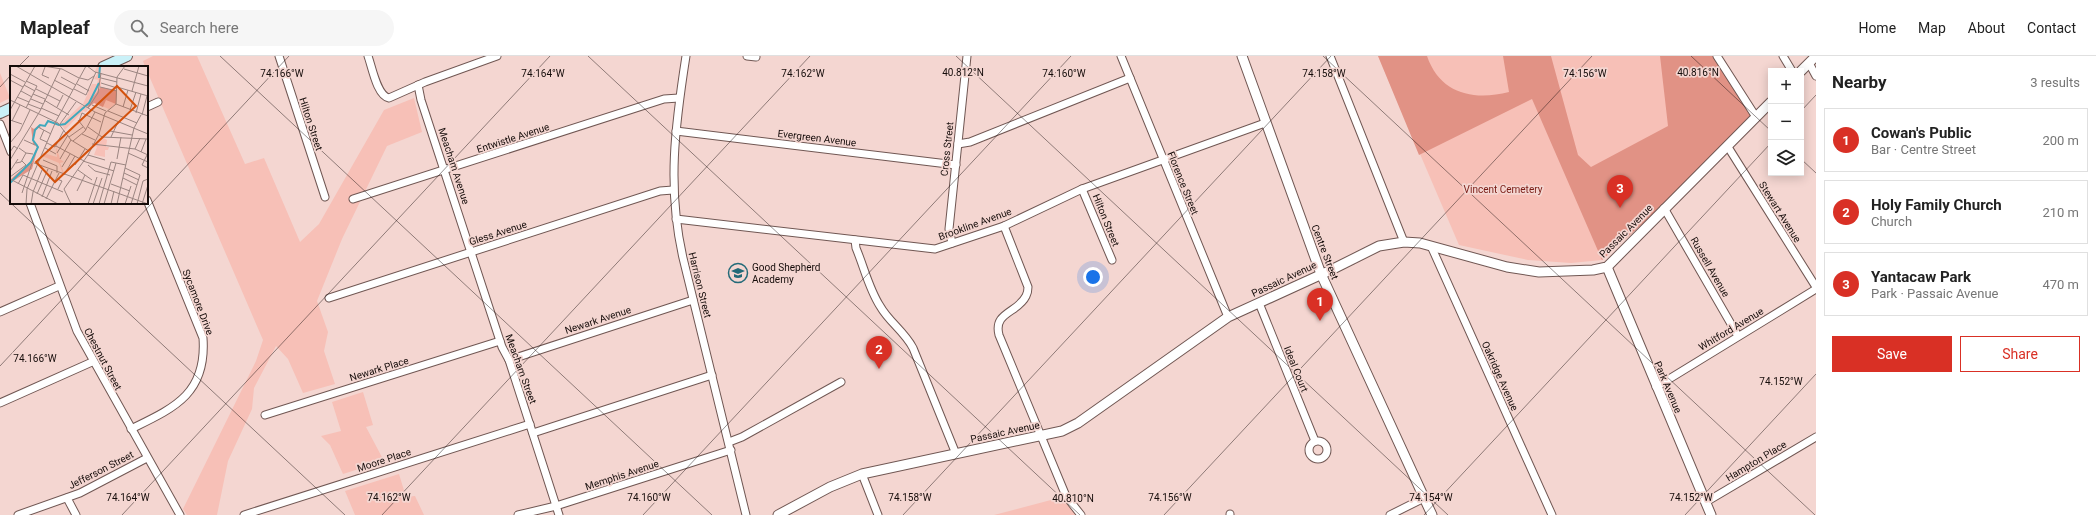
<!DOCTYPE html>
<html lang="en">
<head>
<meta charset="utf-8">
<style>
  body { margin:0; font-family:Roboto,sans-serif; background:#f6f6f6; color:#222 }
  .controls { position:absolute; right:12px; top:12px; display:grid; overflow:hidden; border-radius:0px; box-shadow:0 2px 10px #0003 }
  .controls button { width:36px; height:36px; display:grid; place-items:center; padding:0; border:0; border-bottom:1px solid #e0e0e0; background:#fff; color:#222; font:20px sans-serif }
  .you { position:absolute; left:1093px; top:221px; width:14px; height:14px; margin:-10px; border:3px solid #fff; border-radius:50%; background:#1a73e8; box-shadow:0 0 0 6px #1a73e833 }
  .badge { display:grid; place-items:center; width:26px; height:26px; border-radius:50%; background:#d93025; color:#fff; font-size:13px; font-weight:700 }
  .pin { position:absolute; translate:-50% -33px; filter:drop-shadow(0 1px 2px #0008) }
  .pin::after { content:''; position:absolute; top:21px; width:14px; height:12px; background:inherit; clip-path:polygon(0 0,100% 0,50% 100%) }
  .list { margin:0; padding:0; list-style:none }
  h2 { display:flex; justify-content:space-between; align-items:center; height:52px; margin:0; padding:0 16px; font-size:17px }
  h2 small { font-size:13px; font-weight:400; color:#767676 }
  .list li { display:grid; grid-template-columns:26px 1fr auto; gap:12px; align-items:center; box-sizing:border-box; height:64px; margin:0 8px 8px; padding:0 8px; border:1px solid #e0e0e0; border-radius:0px }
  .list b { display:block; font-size:15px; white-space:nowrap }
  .list p { margin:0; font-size:13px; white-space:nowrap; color:#767676 }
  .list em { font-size:13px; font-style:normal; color:#767676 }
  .actions { display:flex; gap:8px; padding:12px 16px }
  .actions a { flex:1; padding:9px 0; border:1px solid #d93025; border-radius:0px; text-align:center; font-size:14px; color:#d93025 }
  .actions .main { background:#d93025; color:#fff }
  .icon { flex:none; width:22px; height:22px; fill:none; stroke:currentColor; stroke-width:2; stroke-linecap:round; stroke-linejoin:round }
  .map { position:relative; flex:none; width:1816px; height:459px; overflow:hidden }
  header { display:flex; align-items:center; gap:24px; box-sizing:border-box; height:56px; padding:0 20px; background:#fff; border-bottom:1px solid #e0e0e0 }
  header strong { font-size:19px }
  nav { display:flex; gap:22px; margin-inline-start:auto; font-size:14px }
  .search { width:280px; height:36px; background:#f6f6f6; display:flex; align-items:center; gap:10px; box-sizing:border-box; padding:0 14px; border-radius:22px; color:#767676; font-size:15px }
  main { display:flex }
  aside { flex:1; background:#fff }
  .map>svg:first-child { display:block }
  .green { fill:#f7c0b7 }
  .forest { fill:#e19285 }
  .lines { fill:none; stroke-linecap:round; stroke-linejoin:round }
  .minor-casing { stroke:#705753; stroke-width:9 }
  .tertiary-casing { stroke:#705753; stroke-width:11 }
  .secondary-casing { stroke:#705753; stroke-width:12 }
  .minor { stroke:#fff; stroke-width:7 }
  .tertiary { stroke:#fff; stroke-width:9 }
  .secondary { stroke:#caf1f8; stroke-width:10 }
  .ticks { fill:none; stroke:#150c0a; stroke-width:1; stroke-opacity:0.45 }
  .labels { text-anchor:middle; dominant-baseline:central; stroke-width:3.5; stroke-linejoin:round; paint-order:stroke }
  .street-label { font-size:10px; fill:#150c0a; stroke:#f4d6d1 }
  .park-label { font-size:10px; fill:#7a1c15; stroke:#f4d6d1 }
  .poi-label { font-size:10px; fill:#150c0a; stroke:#f4d6d1; text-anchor:start }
  .inset-river { fill:none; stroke:#3fa9bd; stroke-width:2 }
  .inset-road { fill:none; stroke:#9b8581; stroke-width:1 }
  .view { fill:#d3510c; fill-opacity:0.15; stroke:#d3510c; stroke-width:2 }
  .inset-edge { fill:none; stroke:#150c0a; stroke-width:2 }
  .ticks-label { font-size:10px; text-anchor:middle; fill:#150c0a; stroke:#f4d6d1; stroke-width:3.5; stroke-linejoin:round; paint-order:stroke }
</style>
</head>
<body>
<header>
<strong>Mapleaf</strong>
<div class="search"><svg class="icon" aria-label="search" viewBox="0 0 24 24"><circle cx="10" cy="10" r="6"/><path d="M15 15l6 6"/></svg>Search here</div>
<nav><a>Home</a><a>Map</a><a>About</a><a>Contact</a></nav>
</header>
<main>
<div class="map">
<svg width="1816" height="459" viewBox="0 0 1816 459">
  <rect width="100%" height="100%" fill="#f4d6d1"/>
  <!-- green -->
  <g class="green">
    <path d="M153 0H197L245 108 264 102 300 186 319 168 384 54 414 42 422 76 387 90 342 183 317 245 328 276 324 295 335 328 303 337 288 303 276 290 254 332 252 353 228 405 217 459H187L183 453 256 305 263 284 147 15V11H145L143 5Z"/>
    <path d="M1378 0H1716L1728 91 1602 204 1571 207 1528 204 1459 189Z"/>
    <path d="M0 17 10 42 0 47Z"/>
    <path d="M363 336 373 369 366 371 384 405 343 418 330 389 321 380 341 375 332 346Z"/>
    <path d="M399 418 406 441 415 440 424 459H355L345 435Z"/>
    <path d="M1066 440 1081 459H994Z"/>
  </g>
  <!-- forest -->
  <path class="forest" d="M1378 0H1427C1440 38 1474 45 1509 36L1503 0H1551L1578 99 1591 111 1668 70 1660 0H1716L1756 61 1728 91 1602 204 1532 43 1419 99Z"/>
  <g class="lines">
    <defs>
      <g id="minor">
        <path d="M279 0 325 141"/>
        <path d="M368 0C372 11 377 40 389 42L425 26 497 0"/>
        <path d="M686 0C675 70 667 132 683 202L746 459"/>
        <path d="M747 0 756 1"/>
        <path d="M1121 0 1228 261"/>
        <path d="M1330 0 1404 186"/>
        <path d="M1717 0 1756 61"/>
        <path d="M1783 0 1792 15"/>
        <path d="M1809 7 1816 20"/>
        <path d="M418 29 421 44 502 291 509 304 559 459"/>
        <path d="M147 51 158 46"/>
        <path d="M0 68 11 96"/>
        <path d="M676 75 956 109"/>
        <path d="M958 88 970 86 1130 22"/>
        <path d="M1728 91 1816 231"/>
        <path d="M1082 133 1112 204"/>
        <path d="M353 143 664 43 679 42"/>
        <path d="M30 147 77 275 180 459"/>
        <path d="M1664 152 1738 280"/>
        <path d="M676 163 935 193 1004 170 1082 133 1265 67"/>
        <path d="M1004 170 1028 231C1028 234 1027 238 1026 240 1018 257 993 256 999 279L1066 440 1081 459"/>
        <path d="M855 184 856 192C864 211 869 233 880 250 889 266 904 275 913 292L956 398"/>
        <path d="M952 187 949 173 967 0"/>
        <path d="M1431 190 1552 459"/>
        <path d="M329 242 660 135 673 134"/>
        <path d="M1259 247 1315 385"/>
        <path d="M0 256 59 230"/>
        <path d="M509 304 693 244"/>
        <path d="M1656 331 1816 233"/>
        <path d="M0 347 92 306"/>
        <path d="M265 359 500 285"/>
        <path d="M131 373C174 352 207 338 203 282L147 144"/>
        <path d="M533 377 712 319"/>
        <circle cx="1318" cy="394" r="9"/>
        <path d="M729 386 742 381 841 326"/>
        <path d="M862 418 878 459"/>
        <path d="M67 442 76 459"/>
        <path d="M1706 446 1816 381"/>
        <path d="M1230 458V459"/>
        <path d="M18 459 80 437 147 402"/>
        <path d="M244 459 530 368"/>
        <path d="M518 459 556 450 731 394"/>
        <path d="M1390 459 1424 442"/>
      </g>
      <g id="tertiary">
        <path d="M1242 0 1321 218 1432 459"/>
        <path d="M1801 15 1816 0"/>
        <path d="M1607 211 1711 459"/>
        <path d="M778 459 830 431 862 418 1062 375 1078 367 1228 261 1331 214 1379 190 1404 186 1420 187 1507 211 1539 216 1593 214 1607 211 1771 46"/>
      </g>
      <g id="secondary">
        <path d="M103 11 127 0"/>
        <path d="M0 57 11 52"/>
      </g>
    </defs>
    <!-- minor casing -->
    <use href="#minor" class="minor-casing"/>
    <!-- tertiary casing -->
    <use href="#tertiary" class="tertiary-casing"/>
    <!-- secondary casing -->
    <use href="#secondary" class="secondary-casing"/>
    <!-- minor -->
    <use href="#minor" class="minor"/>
    <!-- tertiary -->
    <use href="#tertiary" class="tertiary"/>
    <!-- secondary -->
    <use href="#secondary" class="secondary"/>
  </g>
  <!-- ticks -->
  <path class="ticks" d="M220 0 712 459M588 0 1080 459M956 0 1448 459M1323 0 1815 459M1691 0 1771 75M18 11 29 0M0 31 11 19M1801 55 1816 39M1801 103 1816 117M0 137 345 459M0 310 289 0M122 459 550 0M382 459 810 0M643 459 1071 0M903 459 1331 0M1164 459 1592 0M1424 459 1771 87M1685 459 1816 318"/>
  <!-- icons -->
  <defs>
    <symbol id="school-ring" viewBox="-11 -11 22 22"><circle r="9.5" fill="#f4d6d1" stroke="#236a78" stroke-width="1.5"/><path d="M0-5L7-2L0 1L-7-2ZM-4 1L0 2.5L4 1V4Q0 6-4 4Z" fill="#236a78"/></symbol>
  </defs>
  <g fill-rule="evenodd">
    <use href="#school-ring" x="727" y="206" width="22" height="22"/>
  </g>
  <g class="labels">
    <!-- street labels -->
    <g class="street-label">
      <text transform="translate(311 68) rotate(72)">Hilton Street</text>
      <text transform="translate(513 82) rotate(-18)">Entwistle Avenue</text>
      <text transform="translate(817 82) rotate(7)">Evergreen Avenue</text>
      <text transform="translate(947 93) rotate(-84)">Cross Street</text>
      <text transform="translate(454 110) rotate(72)">Meacham Avenue</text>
      <text transform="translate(1183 127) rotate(68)">Florence Street</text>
      <text transform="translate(1780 156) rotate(58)">Stewart Avenue</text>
      <text transform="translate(1106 164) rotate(68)">Hilton Street</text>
      <text transform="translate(975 168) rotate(-20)">Brookline Avenue</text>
      <text transform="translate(1626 175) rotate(-45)">Passaic Avenue</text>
      <text transform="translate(498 177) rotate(-18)">Gless Avenue</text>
      <text transform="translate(1325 196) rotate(69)">Centre Street</text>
      <text transform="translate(1710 211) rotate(60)">Russell Avenue</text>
      <text transform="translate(1284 223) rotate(-25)">Passaic Avenue</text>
      <text transform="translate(700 229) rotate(76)">Harrison Street</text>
      <text transform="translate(198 246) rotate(69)">Sycamore Drive</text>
      <text transform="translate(598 264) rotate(-18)">Newark Avenue</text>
      <text transform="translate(1731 273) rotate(-31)">Whitford Avenue</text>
      <text transform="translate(103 303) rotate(62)">Chestnut Street</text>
      <text transform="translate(379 313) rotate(-17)">Newark Place</text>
      <text transform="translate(521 313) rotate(70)">Meacham Street</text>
      <text transform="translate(1296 313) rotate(68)">Ideal Court</text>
      <text transform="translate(1500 320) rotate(66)">Oakridge Avenue</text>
      <text transform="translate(1668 331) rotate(67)">Park Avenue</text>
      <text transform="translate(1005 376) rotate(-12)">Passaic Avenue</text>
      <text transform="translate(384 404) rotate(-18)">Moore Place</text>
      <text transform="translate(1756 405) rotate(-31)">Hampton Place</text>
      <text transform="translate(101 414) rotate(-27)">Jefferson Street</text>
      <text transform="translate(622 419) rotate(-18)">Memphis Avenue</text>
    </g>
    <!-- park labels -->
    <g class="park-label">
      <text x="1503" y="133">Vincent Cemetery</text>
    </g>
    <!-- poi labels -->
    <g class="poi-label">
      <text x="752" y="211">Good Shepherd<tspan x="752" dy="12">Academy</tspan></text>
    </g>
  </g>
  <!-- overview -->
  <g transform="translate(10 10)">
    <rect width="138" height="138" fill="#f4d6d1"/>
    <path d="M91 0V21L107 25 106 38 99 43 84 37 79 41 73 38 82 18H87L88 14 84 13 88 7 85 5 87 1ZM71 39 78 43 76 46 73 45 55 64 51 58ZM92 71 97 74 96 81H99L98 84H95V91L84 89 87 81 85 80ZM46 80 50 93 54 96 50 97 54 107 53 108 49 97 32 90 33 87 47 91Z" fill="#f7c0b7"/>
    <path d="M91 21 107 25 106 38 96 34 93 41 84 37 79 41 76 40ZM29 59 31 62 28 61 24 66V76L28 79V81L22 103 3 115 1 113 22 94 27 81 23 78 21 61 24 63Z" fill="#e19285"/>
    <path class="inset-river" d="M89 12 90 0M0 117 21 96 28 81 23 74 25 64 30 59 35 60 38 55 49 59 55 58 79 37 89 17"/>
    <path class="inset-road" d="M6 0 85 46 138 68M33 0 52 3 69 12M77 0 85 6 138 20M35 1 32 9 39 12M114 3 138 10M0 8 15 16M51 11 66 19M70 12 78 14 84 10M91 12 107 16M0 14 13 21M44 14 63 24M91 17 107 22M67 18 79 25M14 19 25 25M90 21 107 25M107 21 138 30M26 23 50 35M64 23 76 29 86 6M11 25 22 31M122 25 129 0M23 28 35 33M7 31 19 36M21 33 33 38M0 34 48 57 61 74 79 85M34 34 59 49M18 38 31 43M106 38 138 50M82 39 96 45M47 41 53 29M113 41 118 24M16 42 27 20 16 15M31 42 49 50M78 42 88 27 91 7M0 44 25 0M120 44 126 26M98 45 127 57M126 47 131 28M132 49 137 30M0 54 12 58M68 54 76 64M2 55 10 39M69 55 72 47 91 56M50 58 66 36M28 61 41 68M78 61 92 71 138 73M34 64 30 73 37 76M100 65 122 69M72 68 85 74M59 71 73 61M101 71 108 56M14 74 25 79M63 75 75 65 85 46M0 77 10 65 20 44M37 77 45 81 54 64M82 78 125 83 138 89M46 80 74 95M9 82 16 87 23 88M35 82 46 88M125 83 130 72M0 86 4 80 8 83M131 86 136 73M47 87 58 69M118 87 138 96M138 87 132 99 138 102M78 89 95 94M50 93 61 74M107 93 111 71M0 94 30 45 50 3M33 94 47 100V107M73 95 104 105M6 97 11 96 16 87M24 97 138 138M65 99 75 83M78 99 85 105 100 109M52 101 60 88M115 102 130 109 121 138M68 104 82 114M0 105 8 93M114 107 129 114M54 109 65 90M0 111 16 99 12 95M113 112 127 119M0 113 48 138M47 113 52 115 48 123M8 118 13 109 53 126M101 118 120 125M67 125 75 109M12 127 22 97M27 128 38 103M32 131 42 105M36 133 49 107M16 138 17 123 46 55 76 0M21 138 23 126 32 104M61 138 54 123 78 89 89 68 95 47 106 38 107 11 115 0M78 138 87 111M83 138 92 112M89 138 101 96 116 99M94 138 106 97M101 138 104 125M107 138 124 62 131 49M115 138 121 120M127 138 133 115 138 113M132 138 138 119"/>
    <path class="view" d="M107 20 126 40 45 116 26 96Z"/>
    <rect width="138" height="138" class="inset-edge"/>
  </g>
  <g class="ticks-label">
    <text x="1698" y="20">40.816°N</text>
    <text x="963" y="20">40.812°N</text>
    <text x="282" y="21">74.166°W</text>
    <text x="543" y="21">74.164°W</text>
    <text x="803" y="21">74.162°W</text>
    <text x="1064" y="21">74.160°W</text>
    <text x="1324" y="21">74.158°W</text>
    <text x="1585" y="21">74.156°W</text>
    <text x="35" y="306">74.166°W</text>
    <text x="1781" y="329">74.152°W</text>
    <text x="128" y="445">74.164°W</text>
    <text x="389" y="445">74.162°W</text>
    <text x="649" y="445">74.160°W</text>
    <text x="910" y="445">74.158°W</text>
    <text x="1170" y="445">74.156°W</text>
    <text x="1431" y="445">74.154°W</text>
    <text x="1691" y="445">74.152°W</text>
    <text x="1073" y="446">40.810°N</text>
  </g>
</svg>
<div class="controls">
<button>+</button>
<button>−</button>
<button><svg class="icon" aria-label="layers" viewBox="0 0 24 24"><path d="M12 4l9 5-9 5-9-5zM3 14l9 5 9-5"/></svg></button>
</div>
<div class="you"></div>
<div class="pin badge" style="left:1320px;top:265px">1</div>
<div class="pin badge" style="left:879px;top:313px">2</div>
<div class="pin badge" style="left:1620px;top:152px">3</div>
</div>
<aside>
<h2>Nearby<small>3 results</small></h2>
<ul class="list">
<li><span class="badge">1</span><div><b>Cowan's Public</b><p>Bar · Centre Street</p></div><em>200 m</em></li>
<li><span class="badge">2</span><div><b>Holy Family Church</b><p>Church</p></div><em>210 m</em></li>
<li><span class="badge">3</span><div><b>Yantacaw Park</b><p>Park · Passaic Avenue</p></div><em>470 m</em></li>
</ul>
<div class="actions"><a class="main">Save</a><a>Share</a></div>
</aside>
</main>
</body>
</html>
